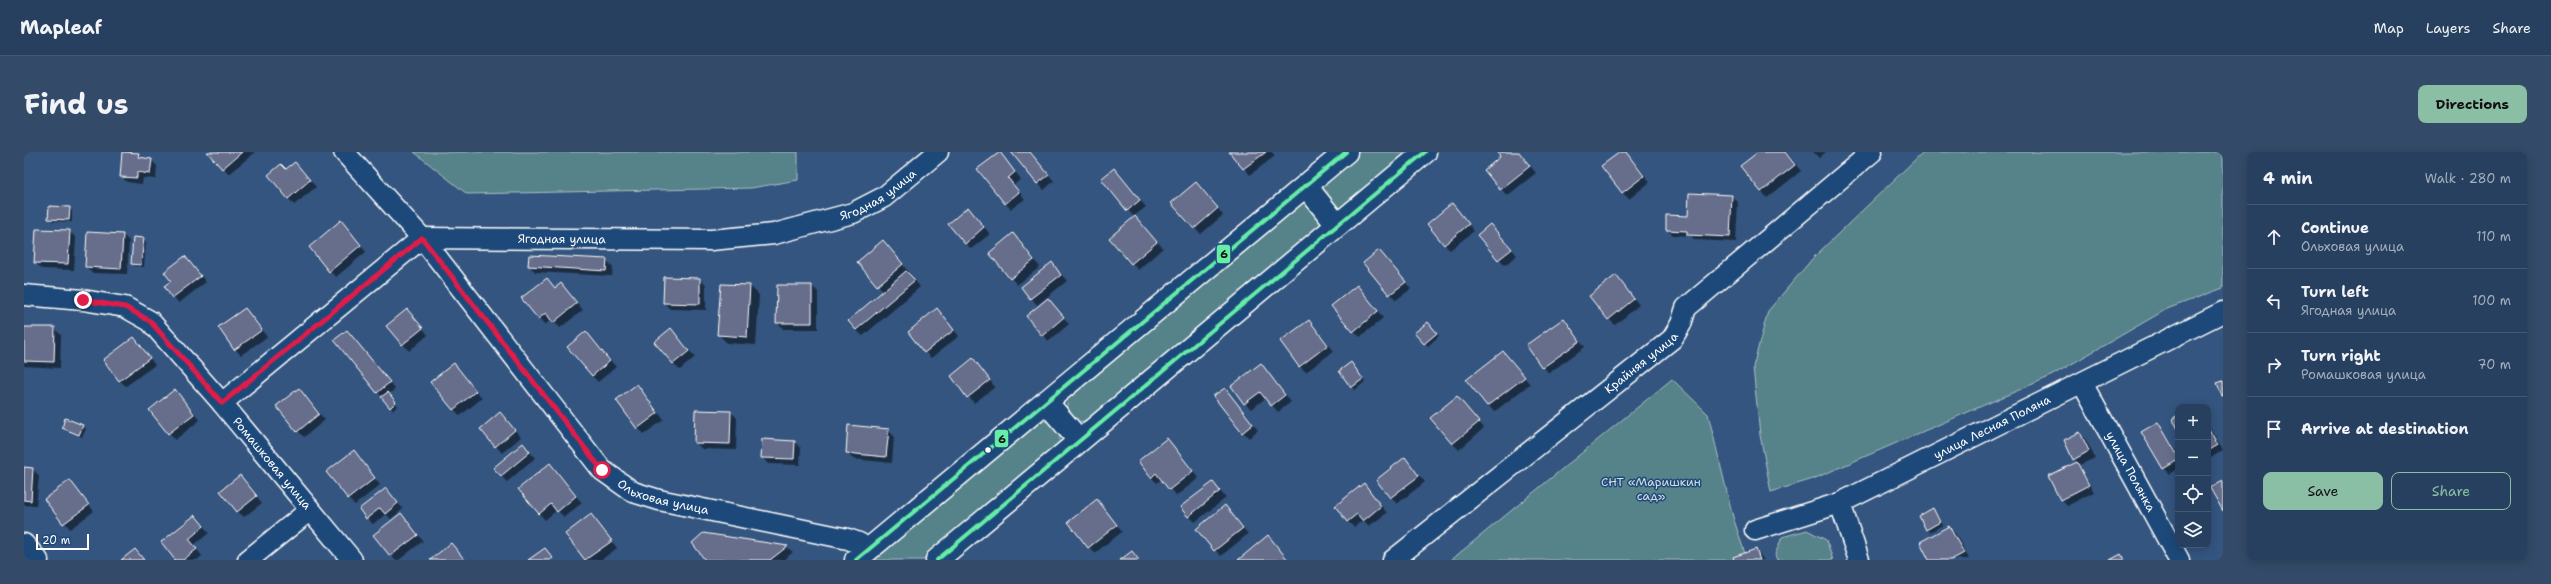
<!DOCTYPE html>
<html lang="en">
<head>
<meta charset="utf-8">
<style>
  body { margin:0; font-family:"Shantell Sans",sans-serif; background:#334b68; color:#f1f3f6 }
  .controls { position:absolute; right:12px; bottom:12px; display:grid; overflow:hidden; border-radius:8px; box-shadow:0 2px 10px #0003 }
  .controls button { width:36px; height:36px; display:grid; place-items:center; padding:0; border:0; border-bottom:1px solid #435974; background:#27405f; color:#f1f3f6; font:20px sans-serif }
  .scale { position:absolute; left:12px; bottom:10px; width:53px; box-sizing:border-box; padding-left:4px; border:2px solid #fff; border-top:0; font-size:11px; line-height:14px; white-space:nowrap; color:#fff; -webkit-text-stroke:3px #1f4a7a; paint-order:stroke }
  .stop { position:absolute; width:12px; height:12px; margin:-9px; border:3px solid #e11d48; border-radius:50%; background:#fff }
  .stop.end { background:#e11d48; border-color:#fff; box-shadow:0 1px 4px #0008 }
  .list { margin:0; padding:0; list-style:none }
  h2 { display:flex; justify-content:space-between; align-items:center; height:52px; margin:0; padding:0 16px; font-size:17px }
  h2 small { font-size:13px; font-weight:400; color:#a4afbd }
  .list li { display:grid; grid-template-columns:26px 1fr auto; gap:12px; align-items:center; box-sizing:border-box; height:64px; padding:0 16px; border-top:1px solid #435974 }
  .list b { display:block; font-size:15px; white-space:nowrap }
  .list p { margin:0; font-size:13px; white-space:nowrap; color:#a4afbd }
  .list em { font-size:13px; font-style:normal; color:#a4afbd }
  .actions { display:flex; gap:8px; padding:12px 16px }
  .actions a { flex:1; padding:9px 0; border:1px solid #8abfa5; border-radius:8px; text-align:center; font-size:14px; color:#8abfa5 }
  .actions .main { background:#8abfa5; color:#111 }
  .icon { flex:none; width:22px; height:22px; fill:none; stroke:currentColor; stroke-width:2; stroke-linecap:round; stroke-linejoin:round }
  .map { position:relative; flex:none; width:2199px; height:408px; overflow:hidden; border-radius:8px }
  header { display:flex; align-items:center; gap:24px; box-sizing:border-box; height:56px; padding:0 20px; background:#27405f; border-bottom:1px solid #435974 }
  header strong { font-size:19px }
  nav { display:flex; gap:22px; margin-inline-start:auto; font-size:14px }
  .intro { display:flex; align-items:center; justify-content:space-between; box-sizing:border-box; height:96px; padding:0 24px }
  h1 { margin:0; font-size:28px }
  .button { padding:10px 18px; border-radius:8px; background:#8abfa5; color:#111; font-size:14px; font-weight:700 }
  main { display:flex; gap:24px; padding:0 24px }
  aside { flex:1; background:#27405f; border-radius:8px; box-shadow:0 2px 10px #0003 }
  .map>svg:first-child { display:block }
  .green { fill:#57828a; stroke:#abc0c4 }
  .shadow { fill:#0007 }
  .building { fill:#666e8c; stroke:#fff }
  .lines { fill:none; stroke-linecap:round; stroke-linejoin:round }
  .minor-casing { stroke:#fff; stroke-width:23 }
  .secondary-casing { stroke:#fff; stroke-width:25 }
  .minor { stroke:#1f4a7a; stroke-width:20 }
  .secondary { stroke:#1f4a7a; stroke-width:22 }
  .bus-1-casing { stroke:#1f4a7a; stroke-width:7 }
  .bus-1 { stroke:#66eda8; stroke-width:4 }
  .route { stroke:#e11d48; stroke-width:5 }
  .bus-dot { fill:#fff; stroke:#1f4a7a; stroke-width:1.5 }
  .labels { text-anchor:middle; dominant-baseline:central; stroke-width:3; stroke-linejoin:round; paint-order:stroke }
  .street-label { font-size:12px; fill:#fff; stroke:#1f4a7a }
  .park-label { font-size:12px; fill:#d5e0e2; stroke:#1f4a7a }
  .line-badge { stroke:#1f4a7a; stroke-width:1.5 }
  .pale-badge-label { font-size:11px; text-anchor:middle; font-weight:bold; fill:#111 }
</style>
</head>
<body>
<header>
<strong>Mapleaf</strong>
<nav><a>Map</a><a>Layers</a><a>Share</a></nav>
</header>
<div class="intro"><h1>Find us</h1><a class="button">Directions</a></div>
<main>
<div class="map">
<svg width="2199" height="408" viewBox="0 0 2199 408">
  <rect width="100%" height="100%" fill="#34557f"/>
  <filter id="ink" filterUnits="userSpaceOnUse"><feTurbulence type="fractalNoise" baseFrequency=".025" numOctaves="2"/><feDisplacementMap in="SourceGraphic" scale="8" xChannelSelector="R" yChannelSelector="G"/><feConvolveMatrix kernelMatrix="1 2 1 2 8 2 1 2 1" color-interpolation-filters="sRGB"/></filter>
  <g filter="url(#ink)">
    <!-- green -->
    <g class="green">
      <path d="M390 0H774V28L727 36 443 42Z"/>
      <path d="M1335 0H1389L1317 59 1296 41 1297 32Z"/>
      <path d="M1899 0H2199V136L2143 157 2025 225 1789 327 1747 340 1736 283 1729 215 1744 159 1789 106Z"/>
      <path d="M1277 48 1287 49 1300 74 1067 268 1053 270 1042 260 1044 243Z"/>
      <path d="M1648 227 1684 262 1709 365 1723 408H1427Z"/>
      <path d="M1019 269 1026 270C1034 280 1039 284 1033 296L900 408H847L1011 270Z"/>
      <path d="M1783 378 1802 388 1809 408H1753L1751 403 1758 385Z"/>
    </g>
    <!-- shadow -->
    <g class="shadow">
      <path d="M185 0H231L205 22Z"/>
      <path d="M988 0H1006L1030 29 1020 38Z"/>
      <path d="M1207 0H1248L1251 4 1226 23Z"/>
      <path d="M1475 0H1495L1512 21 1483 44 1462 18 1477 6Z"/>
      <path d="M1598 0 1606 5 1626 30 1605 47 1599 41Z"/>
      <path d="M1736 0H1762L1777 19 1743 46 1737 39Z"/>
      <path d="M1789 0H1802L1795 6Z"/>
      <path d="M114 2 120 7 127 8 133 14 132 27 119 26 118 32 103 30 97 24Z"/>
      <path d="M981 7 997 27 990 33 1001 47 987 57 981 51Z"/>
      <path d="M277 17 292 35 270 53 245 23Z"/>
      <path d="M1096 24 1122 55 1110 64 1139 96 1114 118 1086 86 1110 65 1078 27Z"/>
      <path d="M1178 37 1199 63 1177 82 1170 76Z"/>
      <path d="M1708 44 1714 50 1712 90 1671 88 1667 84 1649 83 1643 77Z"/>
      <path d="M1428 53 1450 79 1426 98 1420 92Z"/>
      <path d="M45 56 48 59V70L28 69 25 66Z"/>
      <path d="M950 63 966 82 947 97 941 91Z"/>
      <path d="M1466 73 1493 103 1481 113 1454 83Z"/>
      <path d="M323 76 342 100 312 125 305 119Z"/>
      <path d="M45 79 52 86 50 118 18 117 11 110Z"/>
      <path d="M99 83 105 89 103 122 68 121 62 115Z"/>
      <path d="M989 83 1016 115 993 133 966 101Z"/>
      <path d="M119 87 122 90 120 115 111 114 108 111Z"/>
      <path d="M865 95 896 135 839 184 832 178 860 139 854 133Z"/>
      <path d="M1355 99 1387 137 1372 148 1341 111Z"/>
      <path d="M161 105 182 130 155 151 149 145 148 129Z"/>
      <path d="M582 108 589 115 588 124 511 120 505 113Z"/>
      <path d="M1028 112 1043 129 1013 153 998 135Z"/>
      <path d="M676 127 682 133V158L646 157 640 151Z"/>
      <path d="M1598 131 1615 153 1591 173 1585 167Z"/>
      <path d="M537 132 559 158 536 176 528 167 521 173 499 147 531 137Z"/>
      <path d="M726 134 735 143 732 193 703 191 694 182Z"/>
      <path d="M788 134 794 140V177H759L753 170Z"/>
      <path d="M1339 140 1359 166 1336 185 1330 179Z"/>
      <path d="M1024 147 1045 172 1025 189 1018 183Z"/>
      <path d="M221 157 243 185 217 203 211 197Z"/>
      <path d="M913 158 935 184 907 206 901 200Z"/>
      <path d="M389 164 404 183 385 199 379 192Z"/>
      <path d="M1540 168 1561 195 1525 221 1519 215Z"/>
      <path d="M1285 169 1310 199 1282 220 1275 214Z"/>
      <path d="M1407 174 1415 184 1404 194 1392 181Z"/>
      <path d="M0 176H30L37 183 36 216 0 214Z"/>
      <path d="M323 179 371 237 365 242 374 254 369 258 354 240Z"/>
      <path d="M653 184 671 205 656 218 649 212Z"/>
      <path d="M110 186 131 213 102 234 95 228Z"/>
      <path d="M568 187 592 215 574 230 568 224Z"/>
      <path d="M1479 200 1506 232 1470 260 1444 229Z"/>
      <path d="M949 208 971 235 950 251 928 225Z"/>
      <path d="M430 212 458 246 436 264 407 230Z"/>
      <path d="M1237 212 1267 250 1254 260 1242 246 1227 257 1221 251Z"/>
      <path d="M1329 214 1341 230 1331 238 1316 219Z"/>
      <path d="M613 233 640 268 620 282 614 276Z"/>
      <path d="M275 237 301 268 280 285 274 279Z"/>
      <path d="M1200 237 1234 278 1225 286 1219 280Z"/>
      <path d="M151 239 176 268 151 288 126 258Z"/>
      <path d="M1433 245 1460 276 1435 298 1428 291Z"/>
      <path d="M707 260 713 266 712 298 678 297 671 290Z"/>
      <path d="M476 261 497 285 478 301 472 294Z"/>
      <path d="M2134 271 2154 301V317L2146 322 2140 316Z"/>
      <path d="M2184 272 2199 298 2184 308Z"/>
      <path d="M59 274 62 277 58 285 39 276Z"/>
      <path d="M864 278 870 284 868 311 829 307 823 301Z"/>
      <path d="M2056 281 2062 288 2071 306 2055 313 2070 340 2043 354 2037 347 2026 325 2054 311 2050 307Z"/>
      <path d="M1143 287 1175 326 1152 344 1138 327 1133 331 1127 325Z"/>
      <path d="M771 290 777 296 776 313 744 312 738 305Z"/>
      <path d="M505 299 511 306 483 330 477 324Z"/>
      <path d="M336 306 356 333 331 353 324 347Z"/>
      <path d="M1381 307 1401 330 1373 352 1353 328Z"/>
      <path d="M0 316 9 317 15 324 12 354 0 353Z"/>
      <path d="M532 319 558 351 540 365 533 358 521 368 495 337Z"/>
      <path d="M216 324 238 351 220 365 213 359Z"/>
      <path d="M46 329 70 359 46 377 22 347Z"/>
      <path d="M1189 331 1202 346 1171 370 1165 364Z"/>
      <path d="M1340 333 1363 361 1345 374 1339 368 1330 375 1323 369Z"/>
      <path d="M362 337 379 357 367 367 362 362 349 372 343 366Z"/>
      <path d="M1079 355 1098 380 1071 401 1065 395Z"/>
      <path d="M1909 357 1919 373 1906 380 1903 377Z"/>
      <path d="M1207 361 1224 382 1197 404 1191 398Z"/>
      <path d="M567 363 593 396 577 408H562L542 382Z"/>
      <path d="M171 364 185 381 170 393 178 404 173 408H153Z"/>
      <path d="M383 369 399 389 375 408H371L351 383Z"/>
      <path d="M1925 375 1931 381 1945 407 1907 408Z"/>
      <path d="M680 382 763 395 769 400 760 408H682Z"/>
      <path d="M1732 398 1740 408H1711Z"/>
    </g>
    <!-- building -->
    <g class="building">
      <path d="M98 0 115 1 114 5 128 7 126 22 113 20V26L96 25Z"/>
      <path d="M183 0H218L198 17Z"/>
      <path d="M976 0 991 20 984 26 995 40 981 52 953 17Z"/>
      <path d="M987 0H1006L1025 23 1013 32Z"/>
      <path d="M1205 0H1242L1219 17Z"/>
      <path d="M1495 0 1506 14 1476 38 1460 18 1476 5 1474 0Z"/>
      <path d="M1596 0H1602L1620 24 1598 41 1577 14Z"/>
      <path d="M1734 0H1761L1771 13 1737 40 1716 14Z"/>
      <path d="M271 10 286 28 264 47 244 23 257 12 262 17Z"/>
      <path d="M1090 16 1116 48 1103 59 1077 27Z"/>
      <path d="M1172 30 1194 56 1170 77 1147 51Z"/>
      <path d="M1665 41 1708 43 1706 85 1663 83V79L1642 78V63L1664 64Z"/>
      <path d="M1428 51 1445 72 1420 93 1403 72Z"/>
      <path d="M25 54 46 55 45 68 24 67Z"/>
      <path d="M944 55 960 75 941 92 924 72Z"/>
      <path d="M1111 64 1133 90 1107 112 1085 86Z"/>
      <path d="M317 68 337 93 305 120 285 95Z"/>
      <path d="M1466 72 1488 97 1474 108 1453 83Z"/>
      <path d="M12 77 46 78 44 112 10 111Z"/>
      <path d="M63 80 99 82 97 117 61 115Z"/>
      <path d="M989 81 1010 108 986 127 965 101Z"/>
      <path d="M109 85 120 86 117 113 107 112Z"/>
      <path d="M859 88 879 112 853 134 833 110Z"/>
      <path d="M1355 98 1382 130 1365 143 1339 111Z"/>
      <path d="M505 103 583 107 582 119 504 114Z"/>
      <path d="M161 104 177 124 148 146 140 134 147 129 140 120Z"/>
      <path d="M1028 110 1037 123 1006 147 997 135Z"/>
      <path d="M882 119 891 128 832 178 824 169Z"/>
      <path d="M1592 123 1610 147 1584 168 1565 144Z"/>
      <path d="M640 125 676 126V152L639 151Z"/>
      <path d="M523 126 531 136 537 131 553 151 529 171 522 161 514 167 497 146Z"/>
      <path d="M697 132 726 133 723 185 693 183Z"/>
      <path d="M753 133H788V171H752Z"/>
      <path d="M1333 133 1354 159 1329 180 1307 154Z"/>
      <path d="M1024 146 1040 165 1018 184 1002 164Z"/>
      <path d="M221 156 238 178 210 198 194 175Z"/>
      <path d="M913 156 930 178 900 201 884 180Z"/>
      <path d="M383 157 399 176 378 193 362 174Z"/>
      <path d="M1540 166 1556 189 1518 216 1502 193Z"/>
      <path d="M1285 168 1304 193 1275 215 1256 189Z"/>
      <path d="M1404 170 1413 181 1400 192 1390 181Z"/>
      <path d="M0 175H31L30 210 0 209Z"/>
      <path d="M647 176 665 199 649 212 630 190Z"/>
      <path d="M323 178 366 230 353 241 310 188Z"/>
      <path d="M562 179 586 209 568 224 543 195Z"/>
      <path d="M110 185 126 206 95 229 79 208Z"/>
      <path d="M1479 199 1501 225 1463 254 1442 228Z"/>
      <path d="M949 206 966 228 943 246 927 224Z"/>
      <path d="M1327 210 1339 227 1327 236 1315 219Z"/>
      <path d="M430 211 452 239 429 258 406 230Z"/>
      <path d="M1237 211 1261 243 1247 254 1236 240 1220 252 1207 234Z"/>
      <path d="M2199 229V244H2198L2193 231Z"/>
      <path d="M613 232 634 261 613 277 592 248Z"/>
      <path d="M275 236 295 262 273 280 252 254Z"/>
      <path d="M1201 236 1229 272 1218 281 1189 244Z"/>
      <path d="M151 237 170 262 144 282 125 258Z"/>
      <path d="M364 240 372 250 366 256 357 245Z"/>
      <path d="M1433 244 1455 270 1428 292 1406 266Z"/>
      <path d="M671 258 707 259 706 292 670 291Z"/>
      <path d="M476 260 491 278 471 295 456 277Z"/>
      <path d="M2154 263V276L2148 267Z"/>
      <path d="M41 266 59 273 55 283 38 276Z"/>
      <path d="M2134 270 2154 304V308L2139 317 2117 280Z"/>
      <path d="M824 273 865 277 862 305 822 301Z"/>
      <path d="M2184 275 2194 293 2184 299Z"/>
      <path d="M2056 280 2065 299 2049 308 2040 288Z"/>
      <path d="M1143 286 1169 319 1145 338 1132 321 1127 326 1114 309Z"/>
      <path d="M738 287 771 289 770 307 737 306Z"/>
      <path d="M499 291 506 300 477 324 469 316Z"/>
      <path d="M330 298 351 326 324 347 302 320Z"/>
      <path d="M1381 305 1395 324 1366 346 1352 328Z"/>
      <path d="M2053 310 2065 333 2036 348 2024 324Z"/>
      <path d="M526 311 552 344 533 360 527 352 515 362 494 337Z"/>
      <path d="M0 315 9 316 7 349 0 348Z"/>
      <path d="M216 323 233 344 213 360 196 339Z"/>
      <path d="M46 328 65 353 39 372 20 347Z"/>
      <path d="M2199 329V359L2186 336Z"/>
      <path d="M1189 330 1196 339 1164 365 1156 355Z"/>
      <path d="M1340 331 1357 354 1339 369 1333 362 1323 370 1311 354Z"/>
      <path d="M362 336 374 351 361 362 356 356 342 367 335 357Z"/>
      <path d="M1073 347 1093 373 1064 396 1044 370Z"/>
      <path d="M1201 353 1219 376 1190 399 1172 377Z"/>
      <path d="M1909 356 1916 370 1902 378 1895 364Z"/>
      <path d="M377 361 394 383 366 404 349 383Z"/>
      <path d="M567 362 588 389 561 408 541 382Z"/>
      <path d="M171 363 180 374 165 387 173 397 159 408H151L137 390Z"/>
      <path d="M1925 374 1940 401 1927 408H1905L1896 390Z"/>
      <path d="M679 381 764 394 746 408H681L668 391Z"/>
      <path d="M1244 383 1264 408H1214Z"/>
      <path d="M427 391 441 408H406Z"/>
      <path d="M521 396 529 406 526 408H504Z"/>
      <path d="M111 397 120 408H97Z"/>
      <path d="M1732 397 1736 408H1710L1709 405Z"/>
      <path d="M1108 399 1115 408H1096Z"/>
      <path d="M2097 402 2100 408H2086Z"/>
    </g>
    <g class="lines">
      <defs>
        <g id="minor">
          <path id="s1" d="M320 0 398 86 578 318 609 340 635 348 824 387 835 391 844 398"/>
          <path id="s2" d="M0 143 59 148 101 155 126 169 198 251 328 408"/>
          <path id="s3" d="M2058 231 2155 408"/>
          <path id="s4" d="M198 251 398 86 687 88 750 82 829 61 860 45 914 0"/>
          <path d="M1816 351 1835 408"/>
          <path id="s5" d="M1731 378 1816 351 2199 160"/>
          <path d="M0 392 14 408"/>
          <path d="M224 408 286 358"/>
          <path id="s6" d="M1369 408 1648 187 1657 172 1662 156 1848 0"/>
        </g>
        <g id="secondary">
          <path d="M1282 34 1313 73"/>
          <path d="M1023 251 1055 288"/>
          <path d="M832 408 1322 0"/>
          <path d="M913 408 1401 0"/>
        </g>
      </defs>
      <!-- minor casing -->
      <use href="#minor" class="minor-casing"/>
      <!-- secondary casing -->
      <use href="#secondary" class="secondary-casing"/>
      <!-- minor -->
      <use href="#minor" class="minor"/>
      <!-- secondary -->
      <use href="#secondary" class="secondary"/>
      <defs>
        <g id="bus-1">
          <path d="M832 408 1322 0"/>
          <path d="M913 408 1401 0"/>
        </g>
      </defs>
      <!-- bus-1 casing -->
      <use href="#bus-1" class="bus-1-casing"/>
      <!-- bus-1 -->
      <use href="#bus-1" class="bus-1"/>
    </g>
  </g>
  <g class="lines" filter="url(#ink)">
    <!-- route -->
    <path class="route" d="M59 148 101 155 126 169 198 251 398 86 578 318"/>
  </g>
  <!-- markers -->
  <circle class="bus-dot" cx="964" cy="298" r="3.5"/>
  <g class="labels">
    <!-- street labels -->
    <g class="street-label">
      <text stroke="none"><textPath href="#s4" startOffset="724">Ягодная улица</textPath></text>
      <text stroke="none"><textPath href="#s4" startOffset="399">Ягодная улица</textPath></text>
      <text stroke="none"><textPath href="#s6" startOffset="317">Крайняя улица</textPath></text>
      <text stroke="none"><textPath href="#s5" startOffset="259">улица Лесная Поляна</textPath></text>
      <text stroke="none"><textPath href="#s2" startOffset="318">Ромашковая улица</textPath></text>
      <text stroke="none"><textPath href="#s3" startOffset="101">улица Полянка</textPath></text>
      <text stroke="none"><textPath href="#s1" startOffset="478">Ольховая улица</textPath></text>
    </g>
    <!-- park labels -->
    <g class="park-label">
      <text x="1627" y="330">СНТ «Маришкин<tspan x="1627" dy="14">сад»</tspan></text>
    </g>
  </g>
  <g class="line-badge">
    <rect x="1192" y="92" width="15" height="20" rx="4" fill="#66eda8"/>
    <rect x="970" y="277" width="15" height="19" rx="4" fill="#66eda8"/>
  </g>
  <g class="pale-badge-label">
    <text x="1200" y="106">6</text>
    <text x="978" y="291">6</text>
  </g>
</svg>
<div class="controls">
<button>+</button>
<button>−</button>
<button><svg class="icon" aria-label="locate" viewBox="0 0 24 24"><circle cx="12" cy="12" r="6"/><path d="M12 2v4M12 18v4M2 12h4M18 12h4"/></svg></button>
<button><svg class="icon" aria-label="layers" viewBox="0 0 24 24"><path d="M12 4l9 5-9 5-9-5zM3 14l9 5 9-5"/></svg></button>
</div>
<div class="scale">20 m</div>
<div class="stop" style="left:578px;top:318px"></div>
<div class="stop end" style="left:59px;top:148px"></div>
</div>
<aside>
<h2>4 min<small>Walk · 280 m</small></h2>
<ul class="list">
<li><svg class="icon" aria-label="ahead" viewBox="0 0 24 24"><path d="M12 20V5M6 11l6-6 6 6"/></svg><div><b>Continue</b><p>Ольховая улица</p></div><em>110 m</em></li>
<li><svg class="icon" aria-label="left" viewBox="0 0 24 24"><path d="M17 20v-9H6M10 6l-5 5 5 5"/></svg><div><b>Turn left</b><p>Ягодная улица</p></div><em>100 m</em></li>
<li><svg class="icon" aria-label="right" viewBox="0 0 24 24"><path d="M7 20v-9h11M14 6l5 5-5 5"/></svg><div><b>Turn right</b><p>Ромашковая улица</p></div><em>70 m</em></li>
<li><svg class="icon" aria-label="arrive" viewBox="0 0 24 24"><path d="M6 21V4h12l-3 4 3 4H6"/></svg><div><b>Arrive at destination</b></div></li>
</ul>
<div class="actions"><a class="main">Save</a><a>Share</a></div>
</aside>
</main>
</body>
</html>
